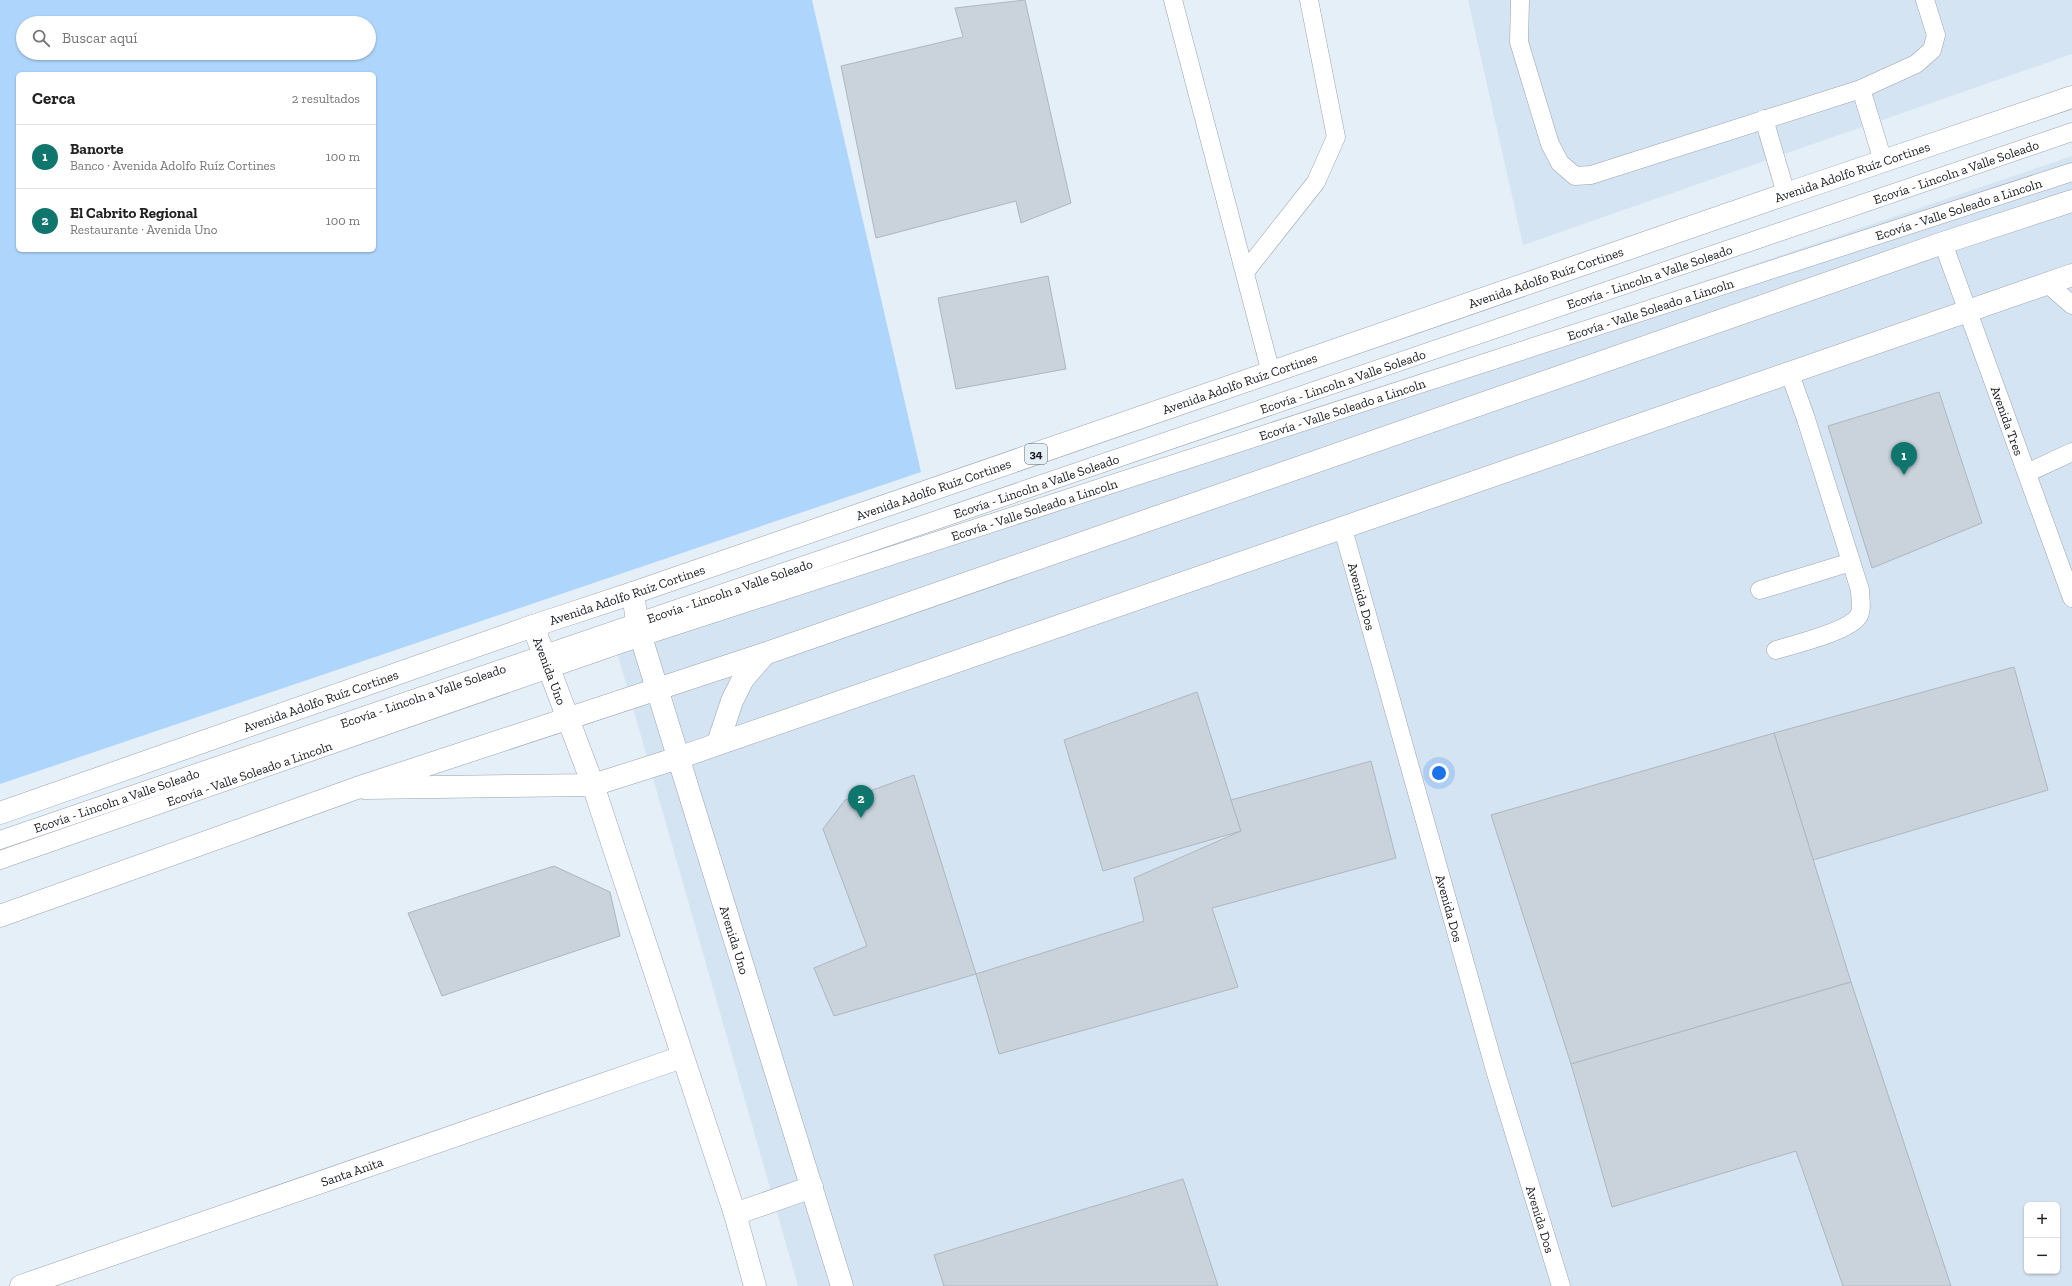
<!DOCTYPE html>
<html lang="es">
<head>
<meta charset="utf-8">
<style>
  body { margin:0; font-family:"Zilla Slab",serif; background:#f6f6f6; color:#222 }
  .controls { position:absolute; right:12px; bottom:12px; display:grid; overflow:hidden; border-radius:6px; box-shadow:0 1px 3px #0004 }
  .controls button { width:36px; height:36px; display:grid; place-items:center; padding:0; border:0; border-bottom:1px solid #e0e0e0; background:#fff; color:#222; font:20px sans-serif }
  .you { position:absolute; left:1439px; top:773px; width:14px; height:14px; margin:-10px; border:3px solid #fff; border-radius:50%; background:#1a73e8; box-shadow:0 0 0 6px #1a73e833 }
  .badge { display:grid; place-items:center; width:26px; height:26px; border-radius:50%; background:#0f766e; color:#fff; font-size:13px; font-weight:700 }
  .pin { position:absolute; translate:-50% -33px; filter:drop-shadow(0 1px 2px #0008) }
  .pin::after { content:''; position:absolute; top:21px; width:14px; height:12px; background:inherit; clip-path:polygon(0 0,100% 0,50% 100%) }
  .list { margin:0; padding:0; list-style:none }
  h2 { display:flex; justify-content:space-between; align-items:center; height:52px; margin:0; padding:0 16px; font-size:17px }
  h2 small { font-size:13px; font-weight:400; color:#767676 }
  .list li { display:grid; grid-template-columns:26px 1fr auto; gap:12px; align-items:center; box-sizing:border-box; height:64px; padding:0 16px; border-top:1px solid #e0e0e0 }
  .list b { display:block; font-size:15px; white-space:nowrap }
  .list p { margin:0; font-size:13px; white-space:nowrap; color:#767676 }
  .list em { font-size:13px; font-style:normal; color:#767676 }
  .icon { flex:none; width:22px; height:22px; fill:none; stroke:currentColor; stroke-width:2; stroke-linecap:round; stroke-linejoin:round }
  .map { position:relative; flex:none; width:2072px; height:1286px; overflow:hidden }
  .search { position:absolute; background:#fff; box-shadow:0 1px 3px #0004; left:16px; top:16px; width:360px; height:44px; display:flex; align-items:center; gap:10px; box-sizing:border-box; padding:0 14px; border-radius:22px; color:#767676; font-size:15px }
  .panel { position:absolute; background:#fff; box-shadow:0 1px 3px #0004; left:16px; top:72px; width:360px; height:180px; border-radius:6px }
  .map>svg:first-child { display:block }
  .built { fill:#d5e4f3; fill-rule:evenodd }
  .green { fill:#aed5fb; fill-rule:evenodd }
  .building { fill:#cad3dc; stroke:#aeb6bf }
  .lines { fill:none; stroke-linecap:round; stroke-linejoin:round }
  .service-casing { stroke:#9ba3ac; stroke-width:19 }
  .minor-casing { stroke:#9ba3ac; stroke-width:23 }
  .tertiary-casing { stroke:#9ba3ac; stroke-width:23 }
  .primary-casing { stroke:#9ba3ac; stroke-width:23 }
  .service { stroke:#fff; stroke-width:18 }
  .minor { stroke:#fff; stroke-width:22 }
  .tertiary { stroke:#fff; stroke-width:22 }
  .primary { stroke:#fff; stroke-width:22 }
  .labels { text-anchor:middle; dominant-baseline:central; stroke-width:3; stroke-linejoin:round; paint-order:stroke }
  .shield { fill:#e5eff8; stroke:#565b60; stroke-width:1 }
  .shield-label { font-size:12px; font-weight:bold; fill:#181b1f }
  .street-label { font-size:13px; fill:#181b1f; stroke:#e5eff8 }
</style>
</head>
<body>
<div class="map">
<svg width="2072" height="1286" viewBox="0 0 2072 1286">
  <rect width="100%" height="100%" fill="#e5eff8"/>
  <!-- built -->
  <g class="built">
    <path d="M1468 0H2072V54L1523 245Z"/>
    <path d="M2072 156V1286H798L617 652ZM2027 1205H2057V1271H2027Z"/>
  </g>
  <!-- green -->
  <path class="green" d="M0 0H812L921 472 0 784ZM23 23H369V53H23ZM18 74H374V250H18Z"/>
  <!-- building -->
  <g class="building">
    <path d="M1025 0 1071 203 1021 223 1016 201 876 238 841 66 963 37 955 8Z"/>
    <path d="M1048 276 1066 369 956 389 938 298Z"/>
    <path d="M1939 392 1982 523 1872 568 1828 426Z"/>
    <path d="M2014 667 2048 790 1813 860 1774 733Z"/>
    <path d="M1197 692 1241 831 1103 871 1064 740Z"/>
    <path d="M1774 733 1851 982 1571 1064 1491 815Z"/>
    <path d="M1371 761 1396 858 1212 908 1238 987 999 1054 976 974 1144 921 1134 878 1241 831 1231 800Z"/>
    <path d="M914 775 976 974 834 1016 814 968 867 946 823 829 845 800Z"/>
    <path d="M554 866 610 892 620 936 442 996 408 913Z"/>
    <path d="M1851 982 1951 1286H1843L1796 1151 1612 1207 1571 1064Z"/>
    <path d="M1183 1179 1218 1286H944L934 1255Z"/>
  </g>
  <g class="lines">
    <defs>
      <g id="service">
        <path d="M1173 0 1271 373"/>
        <path d="M1520 0 1519 42 1550 144 1560 163 1575 176 1591 175 1861 89 1916 64 1932 50 1936 35 1925 0"/>
        <path d="M1861 89 1883 161"/>
        <path d="M1764 119 1786 194"/>
        <path id="s1" d="M1943 243 2072 598"/>
        <path d="M1245 272 1316 182 1336 137 1309 0"/>
        <path d="M2048 284 2072 305"/>
        <path d="M2027 473 2072 452"/>
        <path id="s2" d="M1343 529 1495 1070 1561 1286"/>
        <path d="M1760 590 1851 562"/>
        <path d="M1776 650C1795 644 1847 632 1858 617 1863 610 1860 598 1860 590L1806 419 1790 374"/>
        <path id="s3" d="M0 840 2072 132"/>
        <path id="s4" d="M0 860 641 637 2072 172"/>
      </g>
      <g id="minor">
        <path id="s5" d="M533 626 593 785 735 1214 755 1286"/>
        <path d="M364 788 593 785 678 758 2072 275"/>
        <path d="M735 1214 812 1187"/>
        <path id="s6" d="M21 1286 682 1057"/>
      </g>
      <g id="tertiary">
        <path id="s7" d="M633 593 637 622 641 637 842 1286"/>
      </g>
      <g id="primary">
        <path d="M718 743 732 701 743 679 764 655"/>
        <path id="s8" d="M0 813 533 626 633 593 1786 194 2072 97"/>
        <path d="M0 916 357 788 764 654 1943 243 2072 201"/>
      </g>
    </defs>
    <!-- service casing -->
    <use href="#service" class="service-casing"/>
    <!-- minor casing -->
    <use href="#minor" class="minor-casing"/>
    <!-- tertiary casing -->
    <use href="#tertiary" class="tertiary-casing"/>
    <!-- primary casing -->
    <use href="#primary" class="primary-casing"/>
    <!-- service -->
    <use href="#service" class="service"/>
    <!-- minor -->
    <use href="#minor" class="minor"/>
    <!-- tertiary -->
    <use href="#tertiary" class="tertiary"/>
    <!-- primary -->
    <use href="#primary" class="primary"/>
  </g>
  <g class="labels">
    <!-- shield labels -->
    <rect class="shield" x="1025" y="444" width="22" height="20" rx="3"/>
    <g class="shield-label">
      <text x="1036" y="454">34</text>
    </g>
    <!-- street labels -->
    <g class="street-label">
      <text stroke="none"><textPath href="#s8" startOffset="1960">Avenida Adolfo Ruíz Cortines</textPath></text>
      <text stroke="none"><textPath href="#s3" startOffset="2067">Ecovía - Lincoln a Valle Soleado</textPath></text>
      <text stroke="none"><textPath href="#s4" startOffset="2064">Ecovía - Valle Soleado a Lincoln</textPath></text>
      <text stroke="none"><textPath href="#s8" startOffset="1636">Avenida Adolfo Ruíz Cortines</textPath></text>
      <text stroke="none"><textPath href="#s3" startOffset="1743">Ecovía - Lincoln a Valle Soleado</textPath></text>
      <text stroke="none"><textPath href="#s4" startOffset="1740">Ecovía - Valle Soleado a Lincoln</textPath></text>
      <text stroke="none"><textPath href="#s3" startOffset="1419">Ecovía - Lincoln a Valle Soleado</textPath></text>
      <text stroke="none"><textPath href="#s8" startOffset="1312">Avenida Adolfo Ruíz Cortines</textPath></text>
      <text stroke="none"><textPath href="#s4" startOffset="1416">Ecovía - Valle Soleado a Lincoln</textPath></text>
      <text stroke="none"><textPath href="#s1" startOffset="189">Avenida Tres</textPath></text>
      <text stroke="none"><textPath href="#s3" startOffset="1095">Ecovía - Lincoln a Valle Soleado</textPath></text>
      <text stroke="none"><textPath href="#s8" startOffset="988">Avenida Adolfo Ruíz Cortines</textPath></text>
      <text stroke="none"><textPath href="#s4" startOffset="1092">Ecovía - Valle Soleado a Lincoln</textPath></text>
      <text stroke="none"><textPath href="#s3" startOffset="771">Ecovía - Lincoln a Valle Soleado</textPath></text>
      <text stroke="none"><textPath href="#s8" startOffset="664">Avenida Adolfo Ruíz Cortines</textPath></text>
      <text stroke="none"><textPath href="#s2" startOffset="70">Avenida Dos</textPath></text>
      <text stroke="none"><textPath href="#s5" startOffset="48">Avenida Uno</textPath></text>
      <text stroke="none"><textPath href="#s3" startOffset="447">Ecovía - Lincoln a Valle Soleado</textPath></text>
      <text stroke="none"><textPath href="#s8" startOffset="340">Avenida Adolfo Ruíz Cortines</textPath></text>
      <text stroke="none"><textPath href="#s4" startOffset="264">Ecovía - Valle Soleado a Lincoln</textPath></text>
      <text stroke="none"><textPath href="#s3" startOffset="123">Ecovía - Lincoln a Valle Soleado</textPath></text>
      <text stroke="none"><textPath href="#s2" startOffset="394">Avenida Dos</textPath></text>
      <text stroke="none"><textPath href="#s7" startOffset="362">Avenida Uno</textPath></text>
      <text stroke="none"><textPath href="#s6" startOffset="350">Santa Anita</textPath></text>
      <text stroke="none"><textPath href="#s2" startOffset="718">Avenida Dos</textPath></text>
    </g>
  </g>
</svg>
<div class="controls">
<button>+</button>
<button>−</button>
</div>
<div class="you"></div>
<div class="pin badge" style="left:1904px;top:475px">1</div>
<div class="pin badge" style="left:861px;top:818px">2</div>
<div class="search"><svg class="icon" aria-label="search" viewBox="0 0 24 24"><circle cx="10" cy="10" r="6"/><path d="M15 15l6 6"/></svg>Buscar aquí</div>
<section class="panel">
<h2>Cerca<small>2 resultados</small></h2>
<ul class="list">
<li><span class="badge">1</span><div><b>Banorte</b><p>Banco · Avenida Adolfo Ruíz Cortines</p></div><em>100 m</em></li>
<li><span class="badge">2</span><div><b>El Cabrito Regional</b><p>Restaurante · Avenida Uno</p></div><em>100 m</em></li>
</ul>
</section>
</div>
</body>
</html>
